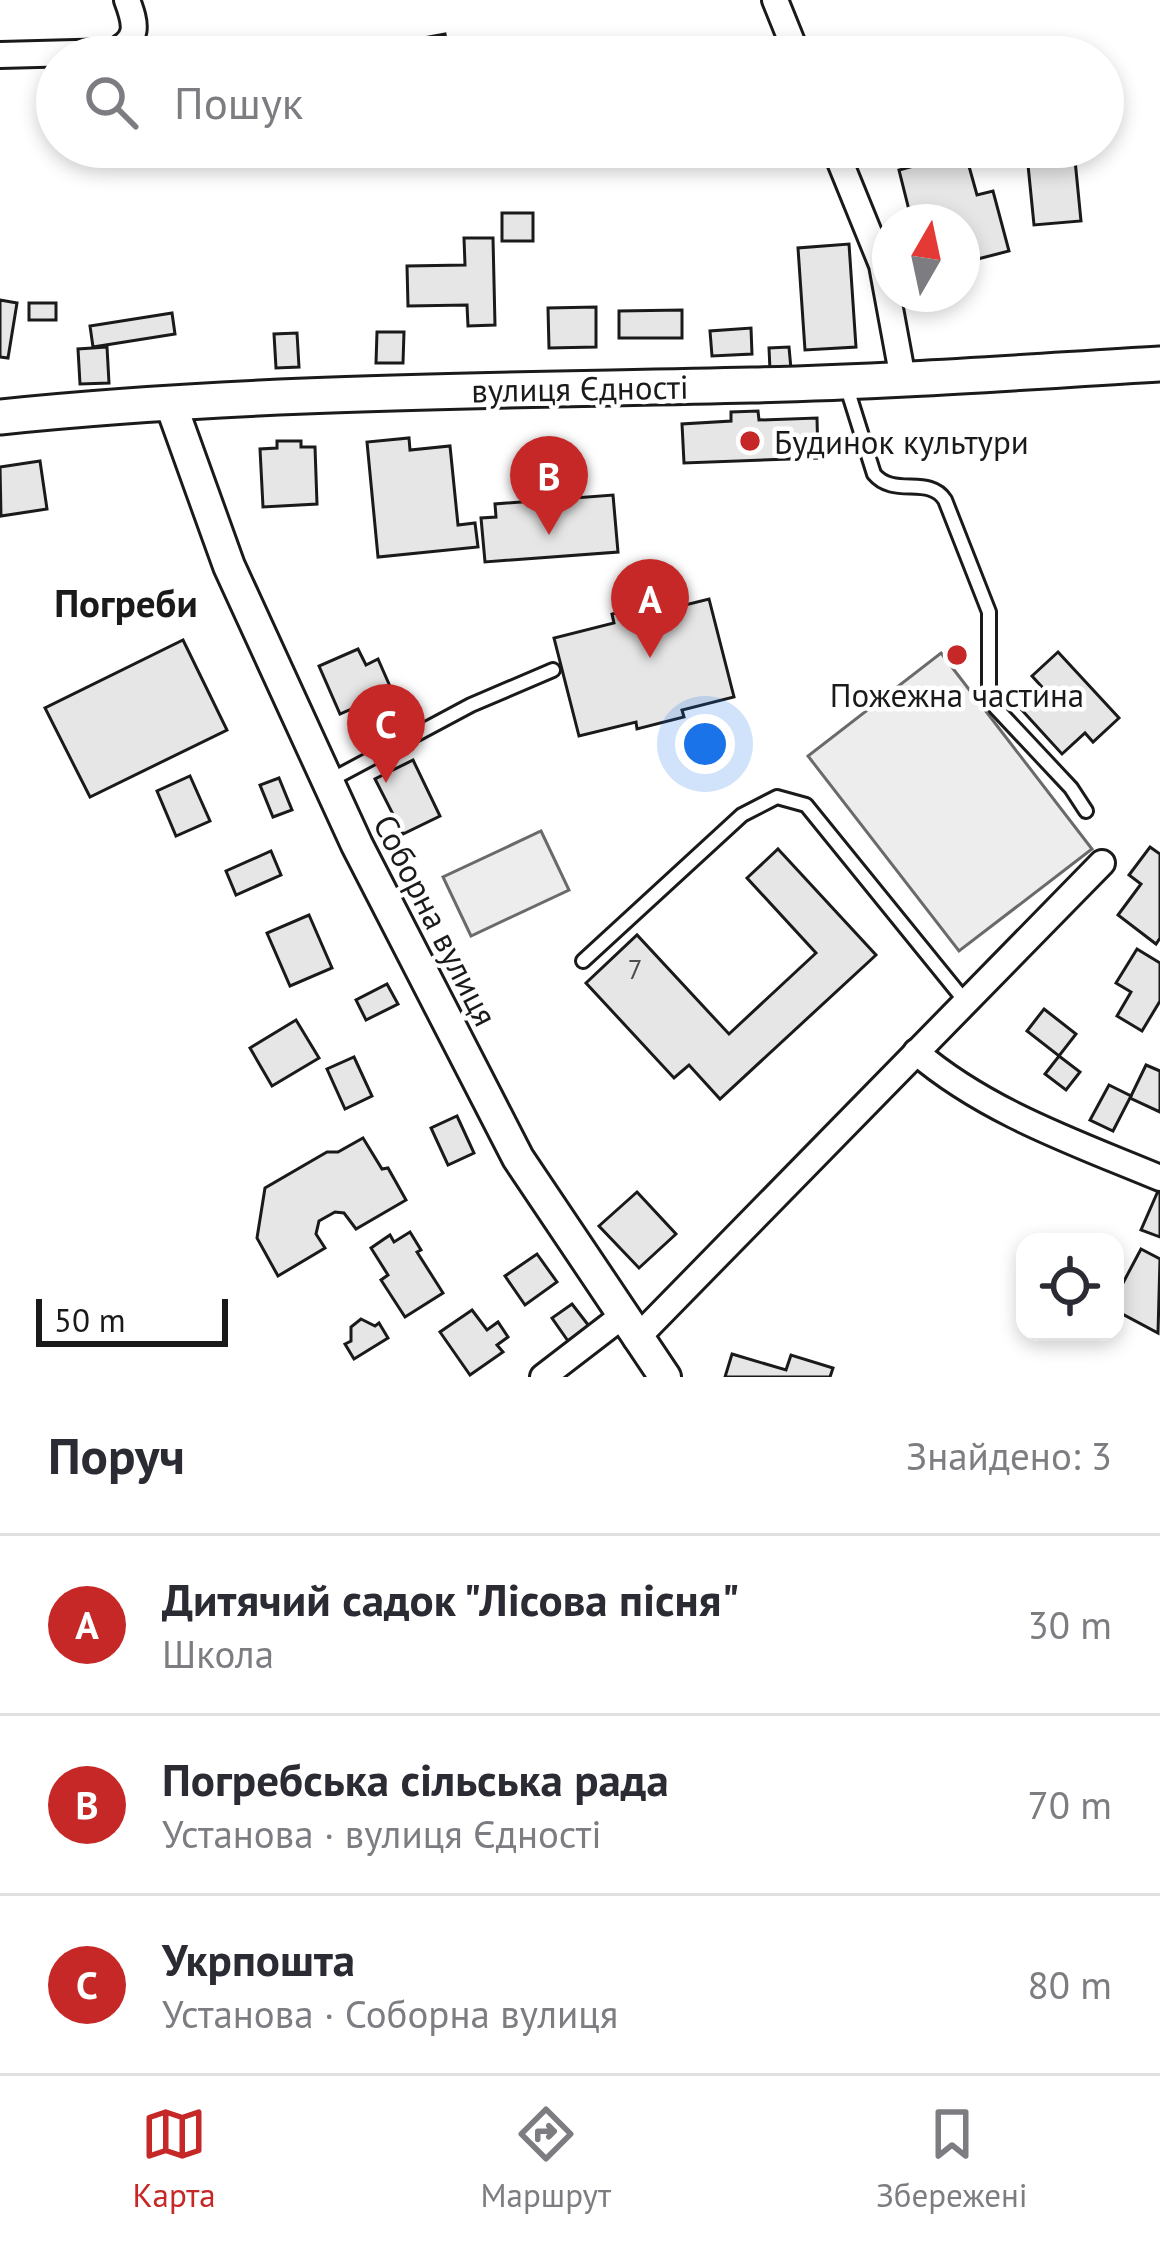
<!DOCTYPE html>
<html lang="uk">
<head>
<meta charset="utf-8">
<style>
  body { margin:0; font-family:"PT Sans",sans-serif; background:#f7f7f7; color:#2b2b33 }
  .controls { position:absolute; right:36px; bottom:36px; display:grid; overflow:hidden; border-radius:24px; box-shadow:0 6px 18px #0003 }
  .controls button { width:108px; height:108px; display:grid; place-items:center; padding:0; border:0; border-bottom:3px solid #e1e1e2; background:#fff; color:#2b2b33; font:60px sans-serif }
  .compass { position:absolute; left:872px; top:204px; width:108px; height:108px; border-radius:50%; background:#fff; box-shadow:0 6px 18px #0003; rotate:9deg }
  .scale { position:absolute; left:36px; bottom:30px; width:192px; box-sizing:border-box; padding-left:12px; border:6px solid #1a1a1a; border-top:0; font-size:33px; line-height:42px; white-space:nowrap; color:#1a1a1a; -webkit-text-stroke:9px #fff; paint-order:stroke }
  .you { position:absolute; left:705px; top:744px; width:42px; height:42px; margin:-30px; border:9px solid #fff; border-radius:50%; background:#1a73e8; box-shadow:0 0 0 18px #1a73e833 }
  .badge { display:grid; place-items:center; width:78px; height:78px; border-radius:50%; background:#c62828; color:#fff; font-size:39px; font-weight:700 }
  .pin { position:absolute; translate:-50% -99px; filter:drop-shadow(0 3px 6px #0008) }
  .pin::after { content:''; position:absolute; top:63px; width:42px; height:36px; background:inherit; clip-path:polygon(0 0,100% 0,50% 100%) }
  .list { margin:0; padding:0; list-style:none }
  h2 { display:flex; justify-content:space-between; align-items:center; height:156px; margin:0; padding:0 48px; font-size:51px }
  h2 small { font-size:39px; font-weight:400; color:#7c7c81 }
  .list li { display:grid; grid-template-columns:78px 1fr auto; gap:36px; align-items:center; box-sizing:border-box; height:180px; padding:0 48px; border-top:3px solid #e1e1e2 }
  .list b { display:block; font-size:45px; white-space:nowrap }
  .list p { margin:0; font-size:39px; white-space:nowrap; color:#7c7c81 }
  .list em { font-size:39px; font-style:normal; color:#7c7c81 }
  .icon { flex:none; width:66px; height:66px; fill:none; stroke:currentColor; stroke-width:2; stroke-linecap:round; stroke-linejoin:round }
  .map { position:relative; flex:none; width:1160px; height:1377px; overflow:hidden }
  .search { position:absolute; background:#fff; box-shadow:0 6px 18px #0003; left:36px; right:36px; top:36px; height:132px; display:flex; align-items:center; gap:30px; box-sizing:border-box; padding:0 42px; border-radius:66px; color:#7c7c81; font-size:45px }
  .sheet { height:696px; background:#fff }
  nav { display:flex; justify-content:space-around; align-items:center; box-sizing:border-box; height:168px; border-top:3px solid #e1e1e2; background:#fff; font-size:33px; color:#7c7c81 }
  nav a { display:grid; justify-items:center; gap:6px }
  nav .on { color:#c62828 }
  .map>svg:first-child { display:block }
  .built { fill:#ededed; stroke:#6a6a6a; stroke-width:3 }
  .building { fill:#e6e6e6; stroke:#1a1a1a; stroke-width:3 }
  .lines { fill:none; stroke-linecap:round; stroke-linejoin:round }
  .service-casing { stroke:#1a1a1a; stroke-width:18 }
  .minor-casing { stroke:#1a1a1a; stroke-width:30 }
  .tertiary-casing { stroke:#1a1a1a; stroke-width:36 }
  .secondary-casing { stroke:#1a1a1a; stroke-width:39 }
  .service { stroke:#fff; stroke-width:12 }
  .minor { stroke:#fff; stroke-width:24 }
  .tertiary { stroke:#fff; stroke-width:30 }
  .secondary { stroke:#fff; stroke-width:33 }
  .poi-dot { fill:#c62828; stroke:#fff; stroke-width:4.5 }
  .labels { text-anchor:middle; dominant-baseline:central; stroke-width:9; stroke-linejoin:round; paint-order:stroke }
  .number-label { font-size:27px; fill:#4d4d4d }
  .street-label { font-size:33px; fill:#1a1a1a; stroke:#fff }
  .poi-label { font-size:33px; fill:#1a1a1a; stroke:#fff; text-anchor:start }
  .quarter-label { font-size:39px; font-weight:bold; fill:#1a1a1a; stroke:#fff }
</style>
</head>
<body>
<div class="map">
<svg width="1160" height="1377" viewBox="0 0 1160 1377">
  <rect width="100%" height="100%" fill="#fff"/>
  <!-- built -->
  <g class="built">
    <path d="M941 653 1092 849 959 951 808 756Z"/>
    <path d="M541 831 569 890 471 936 443 877Z"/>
  </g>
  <!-- building -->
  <g class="building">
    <path d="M445 34 449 57H394L391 44Z"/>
    <path d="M965 152 977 195 993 191 1009 251 962 263V222H912L899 170Z"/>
    <path d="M1075 160 1081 221 1034 225 1028 165Z"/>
    <rect x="502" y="213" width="31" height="28"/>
    <path d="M464 238H493L495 325 468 326 467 305 408 306 407 266 465 265Z"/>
    <path d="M849 244 856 347 805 350 798 248Z"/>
    <path d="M0 300 17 303 8 358 0 357Z"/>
    <rect x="29" y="303" width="27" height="17"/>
    <path d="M596 307V347L549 348 548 308Z"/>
    <path d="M682 310V338H619V311Z"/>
    <path d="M172 313 175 334 93 347 90 326Z"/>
    <path d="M751 328 752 354 712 356 710 331Z"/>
    <path d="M377 332H404L403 363H376Z"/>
    <path d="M297 333 299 367 276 368 274 334Z"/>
    <path d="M107 347 109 383 80 384 78 349Z"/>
    <path d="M789 347 791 369 770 370 769 348Z"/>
    <path d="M758 411 759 420 817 418 818 458 684 463 682 424 731 421V412Z"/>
    <path d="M409 438 410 450 450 446 458 525 475 523 478 547 378 557 367 442Z"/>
    <path d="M277 441H301V447H315L317 504 263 507 260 449 277 448Z"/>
    <path d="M40 461 47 509 1 516 0 467Z"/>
    <path d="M613 495 618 552 485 562 481 518 496 517 495 504Z"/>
    <path d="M709 599 734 697 682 710 684 717 637 729 636 722 579 736 554 638 614 623 612 614 651 604 653 613Z"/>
    <path d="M183 640 227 730 90 797 45 708Z"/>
    <path d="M358 649 366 665 378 659 392 691 340 714 319 666Z"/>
    <path d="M1058 652 1119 718 1093 742 1085 733 1062 754 1020 708 1042 687 1032 676Z"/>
    <path d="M413 760 440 816 403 834 375 779Z"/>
    <path d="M190 776 210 821 176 836 157 791Z"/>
    <path d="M279 778 292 810 273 817 260 785Z"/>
    <path d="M1150 847 1160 854V938L1156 944 1118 915 1141 884 1129 875Z"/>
    <path d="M778 849 876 955 720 1099 689 1065 674 1078 586 983 637 935 729 1034 816 953 747 878Z"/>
    <path d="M271 851 281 875 236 895 226 871Z"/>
    <path d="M309 915 332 968 290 986 267 933Z"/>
    <path d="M1137 949 1160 963V1001L1142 1031 1117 1016 1131 992 1116 983Z"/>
    <path d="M387 984 398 1004 366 1020 356 1000Z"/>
    <path d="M1044 1009 1076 1034 1059 1056 1027 1031Z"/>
    <path d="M296 1020 319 1058 272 1086 250 1048Z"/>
    <path d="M1059 1056 1080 1072 1066 1090 1045 1074Z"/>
    <path d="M354 1057 372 1096 345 1109 327 1069Z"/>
    <path d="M1146 1065 1160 1071V1112L1130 1098Z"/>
    <path d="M1109 1085 1131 1096 1113 1131 1090 1120Z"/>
    <path d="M457 1116 474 1153 448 1165 431 1128Z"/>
    <path d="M363 1138 382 1169 388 1168 406 1200 356 1229 344 1213 335 1212 319 1221 316 1234 325 1248 278 1276 257 1238 265 1188 327 1152H338Z"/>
    <path d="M1158 1191 1160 1192V1237L1141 1230Z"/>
    <path d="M637 1192 676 1234 639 1268 599 1226Z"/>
    <path d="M410 1232 421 1250 417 1252 443 1293 405 1317 381 1280 388 1275 371 1248 390 1235 394 1242Z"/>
    <path d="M1141 1249 1160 1259 1158 1333 1115 1310V1298Z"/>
    <path d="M537 1254 557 1282 525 1305 505 1276Z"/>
    <path d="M572 1304 589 1326 568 1341 552 1318Z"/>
    <path d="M472 1310 487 1330 498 1322 508 1337 497 1345 503 1352 470 1375 440 1332Z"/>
    <path d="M361 1319 375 1326 379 1323 388 1338 354 1359 345 1344 351 1341V1327Z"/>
    <path d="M732 1354 786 1370 791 1355 833 1368 830 1377H725Z"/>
  </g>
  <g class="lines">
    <defs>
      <g id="service">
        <path d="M847 388 874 474C894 498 929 475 945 500L989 612V695L996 708 1071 788 1086 811"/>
        <path d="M327 782 471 705 553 670"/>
        <path d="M583 961 742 815 777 797 806 805 965 1001"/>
      </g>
      <g id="minor">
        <path d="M775 0 798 57"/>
        <path d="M0 55 113 52C140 40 136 24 127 0"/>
        <path d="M834 147 882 265 903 379"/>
        <path d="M916 1052C986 1112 1076 1143 1160 1178"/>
        <path d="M636 1339 1102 863"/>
        <path d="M543 1377 621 1317"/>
      </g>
      <path id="tertiary" d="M170 402 229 566 357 845 518 1158 665 1377"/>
      <path id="secondary" d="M0 417C250 391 501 391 752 385 888 382 1024 372 1160 364"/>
    </defs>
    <!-- service casing -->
    <use href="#service" class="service-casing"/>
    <!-- minor casing -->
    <use href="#minor" class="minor-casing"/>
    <!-- tertiary casing -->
    <use href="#tertiary" class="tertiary-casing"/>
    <!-- secondary casing -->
    <use href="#secondary" class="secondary-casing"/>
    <!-- service -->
    <use href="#service" class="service"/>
    <!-- minor -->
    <use href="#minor" class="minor"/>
    <!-- tertiary -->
    <use href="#tertiary" class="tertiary"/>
    <!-- secondary -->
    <use href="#secondary" class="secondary"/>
  </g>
  <!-- markers -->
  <g class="poi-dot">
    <circle cx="750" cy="441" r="12"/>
    <circle cx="957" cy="655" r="12"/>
  </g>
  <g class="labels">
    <!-- number labels -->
    <g class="number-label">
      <text x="635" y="969">7</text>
    </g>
    <!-- street labels -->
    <g class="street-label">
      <text transform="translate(580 388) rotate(-1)">вулиця Єдності</text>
      <text transform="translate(436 920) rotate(63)">Соборна вулиця</text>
    </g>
    <!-- poi labels -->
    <g class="poi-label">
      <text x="774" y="441">Будинок культури</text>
      <text x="957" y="694" text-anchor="middle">Пожежна частина</text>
    </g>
    <!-- quarter labels -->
    <g class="quarter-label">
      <text x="126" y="602">Погреби</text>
    </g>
  </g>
</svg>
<div class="controls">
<button><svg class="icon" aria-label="locate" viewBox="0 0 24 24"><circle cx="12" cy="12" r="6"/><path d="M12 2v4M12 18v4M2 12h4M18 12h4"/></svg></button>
</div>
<svg class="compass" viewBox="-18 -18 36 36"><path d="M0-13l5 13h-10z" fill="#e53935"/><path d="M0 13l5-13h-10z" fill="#7c7c81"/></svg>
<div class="scale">50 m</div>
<div class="you"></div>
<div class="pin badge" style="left:650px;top:658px">A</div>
<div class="pin badge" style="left:549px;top:535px">B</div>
<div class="pin badge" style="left:386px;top:783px">C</div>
<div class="search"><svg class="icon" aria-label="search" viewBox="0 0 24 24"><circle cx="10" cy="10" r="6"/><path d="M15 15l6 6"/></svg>Пошук</div>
</div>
<section class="sheet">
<h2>Поруч<small>Знайдено: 3</small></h2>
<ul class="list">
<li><span class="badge">A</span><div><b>Дитячий садок &quot;Лісова пісня&quot;</b><p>Школа</p></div><em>30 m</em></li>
<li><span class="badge">B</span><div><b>Погребська сільська рада</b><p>Установа · вулиця Єдності</p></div><em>70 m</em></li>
<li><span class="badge">C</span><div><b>Укрпошта</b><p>Установа · Соборна вулиця</p></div><em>80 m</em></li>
</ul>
</section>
<nav>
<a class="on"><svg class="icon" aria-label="map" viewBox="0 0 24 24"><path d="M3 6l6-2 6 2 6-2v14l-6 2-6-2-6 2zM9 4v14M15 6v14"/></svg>Карта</a>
<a><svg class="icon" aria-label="directions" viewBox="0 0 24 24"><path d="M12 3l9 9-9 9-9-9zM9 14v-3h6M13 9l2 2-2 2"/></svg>Маршрут</a>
<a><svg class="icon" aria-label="saved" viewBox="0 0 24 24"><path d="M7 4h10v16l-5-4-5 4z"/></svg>Збережені</a>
</nav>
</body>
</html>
